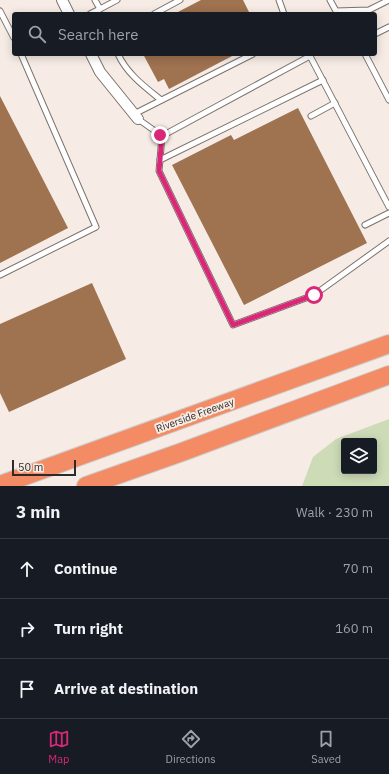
<!DOCTYPE html>
<html lang="en">
<head>
<meta charset="utf-8">
<style>
  body { margin:0; font-family:"IBM Plex Sans",sans-serif; background:#20242c; color:#f1f3f6 }
  .controls { position:absolute; right:12px; bottom:12px; display:grid; overflow:hidden; border-radius:4px; box-shadow:0 2px 10px #0003 }
  .controls button { width:36px; height:36px; display:grid; place-items:center; padding:0; border:0; border-bottom:1px solid #363941; background:#171b24; color:#f1f3f6; font:20px sans-serif }
  .scale { position:absolute; left:12px; bottom:10px; width:64px; box-sizing:border-box; padding-left:4px; border:2px solid #2d2a27; border-top:0; font-size:11px; line-height:14px; white-space:nowrap; color:#2d2a27; -webkit-text-stroke:3px #f6ece5; paint-order:stroke }
  .stop { position:absolute; width:12px; height:12px; margin:-9px; border:3px solid #db2777; border-radius:50%; background:#fff }
  .stop.end { background:#db2777; border-color:#fff; box-shadow:0 1px 4px #0008 }
  .list { margin:0; padding:0; list-style:none }
  h2 { display:flex; justify-content:space-between; align-items:center; height:52px; margin:0; padding:0 16px; font-size:17px }
  h2 small { font-size:13px; font-weight:400; color:#9ea1a6 }
  .list li { display:grid; grid-template-columns:26px 1fr auto; gap:12px; align-items:center; box-sizing:border-box; height:60px; padding:0 16px; border-top:1px solid #363941 }
  .list b { display:block; font-size:15px; white-space:nowrap }
  .list em { font-size:13px; font-style:normal; color:#9ea1a6 }
  .icon { flex:none; width:22px; height:22px; fill:none; stroke:currentColor; stroke-width:2; stroke-linecap:round; stroke-linejoin:round }
  .map { position:relative; flex:none; width:389px; height:486px; overflow:hidden }
  .search { position:absolute; background:#171b24; box-shadow:0 2px 10px #0003; left:12px; right:12px; top:12px; height:44px; display:flex; align-items:center; gap:10px; box-sizing:border-box; padding:0 14px; border-radius:4px; color:#9ea1a6; font-size:15px }
  .sheet { height:232px; background:#171b24 }
  nav { display:flex; justify-content:space-around; align-items:center; box-sizing:border-box; height:56px; border-top:1px solid #363941; background:#171b24; font-size:11px; color:#9ea1a6 }
  nav a { display:grid; justify-items:center; gap:2px }
  nav .on { color:#db2777 }
  .map>svg:first-child { display:block }
  .green { fill:#cddbb7; fill-rule:evenodd }
  .building { fill:#9f7250 }
  .lines { fill:none; stroke-linecap:round; stroke-linejoin:round }
  .lane-casing { stroke:#7c736d; stroke-width:7 }
  .street-casing { stroke:#7c736d; stroke-width:12 }
  .highway-casing { stroke:#cdcccb; stroke-width:20 }
  .lane { stroke:#fff; stroke-width:5 }
  .street { stroke:#fff; stroke-width:10 }
  .highway { stroke:#f38c65; stroke-width:18 }
  .route { stroke:#db2777; stroke-width:5 }
  .labels { text-anchor:middle; dominant-baseline:central; stroke-width:4; stroke-linejoin:round; paint-order:stroke }
  .street-label { font-size:10px; fill:#2d2a27; stroke:#f6ece5 }
</style>
</head>
<body>
<div class="map">
<svg width="389" height="486" viewBox="0 0 389 486">
  <rect width="100%" height="100%" fill="#f6ece5"/>
  <!-- green -->
  <path class="green" d="M389 419V486H302L313 457 336 439ZM344 441H374V471H344Z"/>
  <!-- building -->
  <g class="building">
    <path d="M201 0H243L250 14H174Z"/>
    <path d="M143 54H236L169 89 164 79 158 82Z"/>
    <path d="M0 96 68 228 0 263Z"/>
    <path d="M298 108 367 243 244 305 172 165 231 135 234 140Z"/>
    <path d="M92 283 126 359 9 412 0 393V324Z"/>
  </g>
  <g class="lines">
    <defs>
      <g id="lane">
        <path d="M279 0 284 14"/>
        <path d="M330 0 336 11 369 10 389 0"/>
        <path d="M100 9 117 0"/>
        <path d="M0 11 14 38"/>
        <path d="M90 14 100 9 95 0"/>
        <path d="M154 14 180 0"/>
        <path d="M375 34 389 27"/>
        <path d="M118 54C127 74 145 87 161 100"/>
        <path d="M365 54 389 100"/>
        <path d="M134 114 253 54"/>
        <path d="M311 116 335 103"/>
        <path d="M138 119 162 136"/>
        <path d="M162 136 159 171 233 325 314 295 389 241"/>
        <path d="M162 136 310 56 389 207"/>
        <path d="M160 160 323 80"/>
        <path d="M365 225 389 213"/>
        <path d="M0 275 96 227 21 54"/>
      </g>
      <g id="street">
        <path d="M62 0 69 14"/>
        <path d="M91 54 100 72 138 119"/>
      </g>
      <g id="highway">
        <path d="M0 485 389 344"/>
        <path d="M86 486 182 452 389 375"/>
      </g>
    </defs>
    <!-- lane casing -->
    <use href="#lane" class="lane-casing"/>
    <!-- street casing -->
    <use href="#street" class="street-casing"/>
    <!-- highway casing -->
    <use href="#highway" class="highway-casing"/>
    <!-- lane -->
    <use href="#lane" class="lane"/>
    <!-- street -->
    <use href="#street" class="street"/>
    <!-- highway -->
    <use href="#highway" class="highway"/>
  </g>
  <g class="lines">
    <!-- route -->
    <path class="route" d="M160 135 162 136 159 171 233 325 314 295"/>
  </g>
  <g class="labels">
    <!-- street labels -->
    <g class="street-label">
      <text transform="translate(195 415) rotate(-20)">Riverside Freeway</text>
    </g>
  </g>
</svg>
<div class="controls">
<button><svg class="icon" aria-label="layers" viewBox="0 0 24 24"><path d="M12 4l9 5-9 5-9-5zM3 14l9 5 9-5"/></svg></button>
</div>
<div class="scale">50 m</div>
<div class="stop" style="left:314px;top:295px"></div>
<div class="stop end" style="left:160px;top:135px"></div>
<div class="search"><svg class="icon" aria-label="search" viewBox="0 0 24 24"><circle cx="10" cy="10" r="6"/><path d="M15 15l6 6"/></svg>Search here</div>
</div>
<section class="sheet">
<h2>3 min<small>Walk · 230 m</small></h2>
<ul class="list">
<li><svg class="icon" aria-label="ahead" viewBox="0 0 24 24"><path d="M12 20V5M6 11l6-6 6 6"/></svg><div><b>Continue</b></div><em>70 m</em></li>
<li><svg class="icon" aria-label="right" viewBox="0 0 24 24"><path d="M7 20v-9h11M14 6l5 5-5 5"/></svg><div><b>Turn right</b></div><em>160 m</em></li>
<li><svg class="icon" aria-label="arrive" viewBox="0 0 24 24"><path d="M6 21V4h12l-3 4 3 4H6"/></svg><div><b>Arrive at destination</b></div></li>
</ul>
</section>
<nav>
<a class="on"><svg class="icon" aria-label="map" viewBox="0 0 24 24"><path d="M3 6l6-2 6 2 6-2v14l-6 2-6-2-6 2zM9 4v14M15 6v14"/></svg>Map</a>
<a><svg class="icon" aria-label="directions" viewBox="0 0 24 24"><path d="M12 3l9 9-9 9-9-9zM9 14v-3h6M13 9l2 2-2 2"/></svg>Directions</a>
<a><svg class="icon" aria-label="saved" viewBox="0 0 24 24"><path d="M7 4h10v16l-5-4-5 4z"/></svg>Saved</a>
</nav>
</body>
</html>
